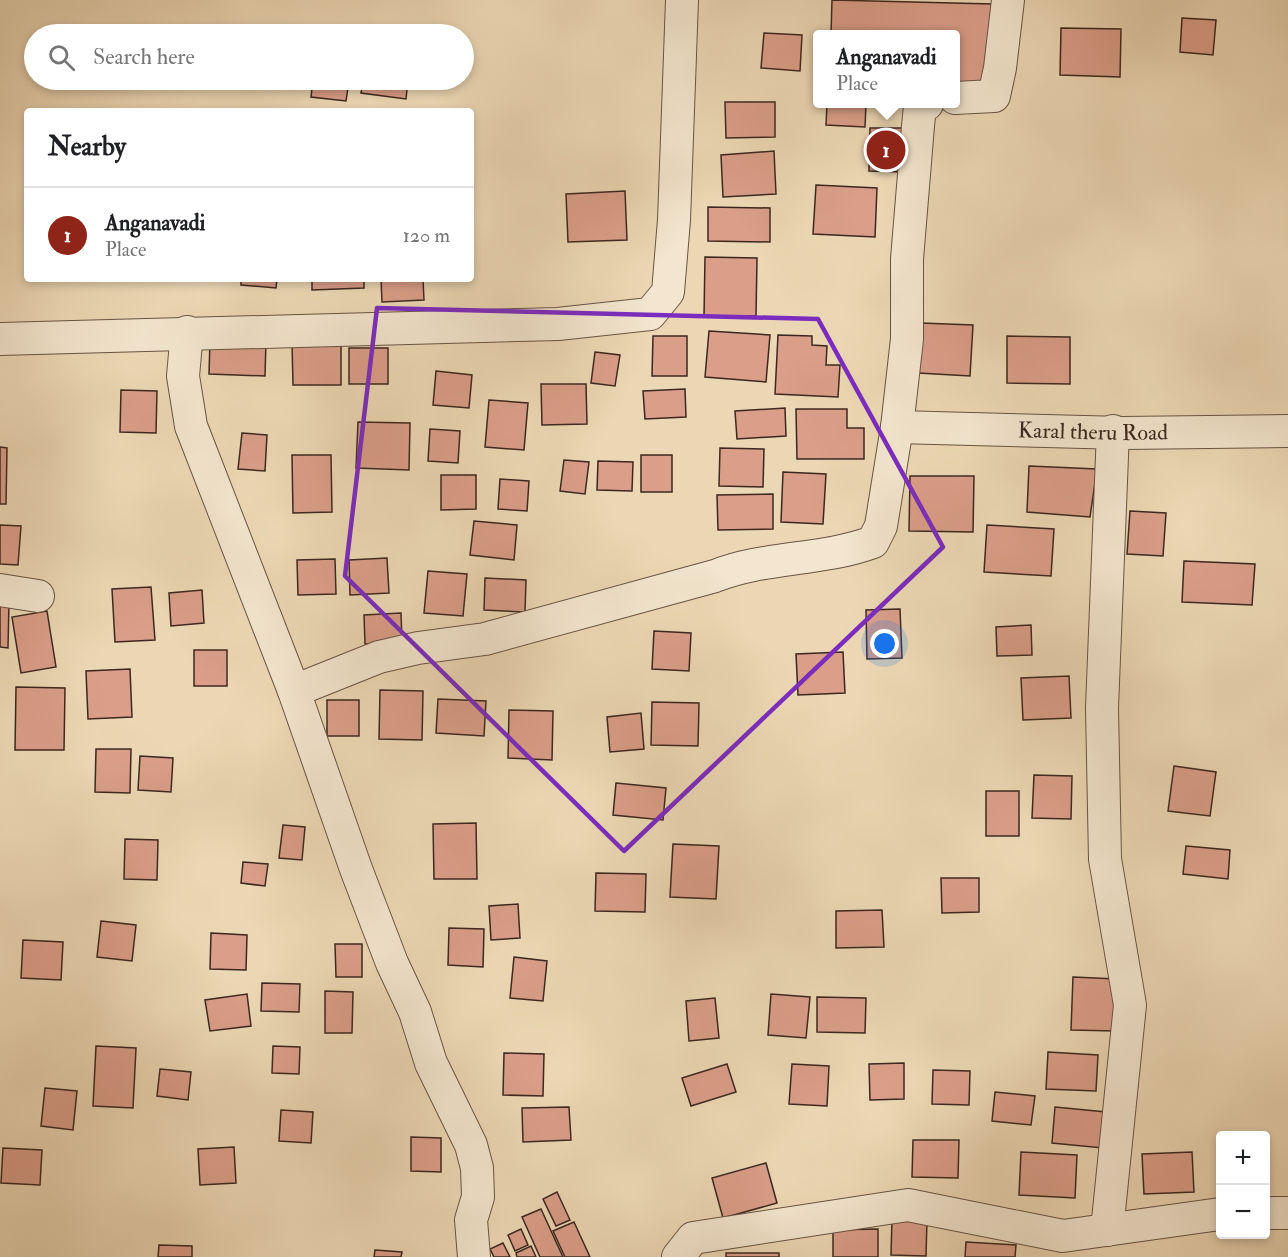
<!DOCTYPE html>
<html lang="en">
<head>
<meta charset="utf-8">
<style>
  body { margin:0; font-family:"IM FELL Double Pica",serif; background:#f2f2f2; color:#202124 }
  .controls { position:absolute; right:18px; bottom:18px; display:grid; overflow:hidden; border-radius:6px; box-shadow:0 3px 9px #0003 }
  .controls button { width:54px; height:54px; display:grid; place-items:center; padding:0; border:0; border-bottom:2px solid #e0e0e0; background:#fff; color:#202124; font:30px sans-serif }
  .you { position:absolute; left:885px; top:644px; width:21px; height:21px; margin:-15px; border:4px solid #fff; border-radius:50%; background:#1a73e8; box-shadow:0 0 0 9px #1a73e833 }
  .badge { display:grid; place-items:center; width:39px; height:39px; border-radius:50%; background:#8f2418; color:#fff; font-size:20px; font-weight:700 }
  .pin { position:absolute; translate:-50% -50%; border:3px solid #fff; box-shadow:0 2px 6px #0006 }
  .popup { position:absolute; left:813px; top:30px; width:147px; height:78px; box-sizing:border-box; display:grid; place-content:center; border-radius:6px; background:#fff; filter:drop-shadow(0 2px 4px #0005); font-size:20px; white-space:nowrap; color:#757577 }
  .popup b { font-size:22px; color:#202124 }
  .popup::after { content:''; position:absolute; left:50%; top:100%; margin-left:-12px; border:12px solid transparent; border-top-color:#fff }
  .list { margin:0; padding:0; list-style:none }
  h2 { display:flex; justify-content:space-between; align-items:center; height:78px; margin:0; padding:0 24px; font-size:26px }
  h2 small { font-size:20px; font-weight:400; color:#757577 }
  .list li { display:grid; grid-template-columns:39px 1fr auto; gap:18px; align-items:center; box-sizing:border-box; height:96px; padding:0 24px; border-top:2px solid #e0e0e0 }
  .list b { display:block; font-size:22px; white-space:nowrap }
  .list p { margin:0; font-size:20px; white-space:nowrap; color:#757577 }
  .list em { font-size:20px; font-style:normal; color:#757577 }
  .icon { flex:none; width:33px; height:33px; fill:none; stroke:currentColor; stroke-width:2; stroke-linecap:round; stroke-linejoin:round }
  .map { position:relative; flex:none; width:1288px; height:1257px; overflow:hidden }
  .search { position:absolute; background:#fff; box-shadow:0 3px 9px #0003; left:24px; top:24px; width:450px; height:66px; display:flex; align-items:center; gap:15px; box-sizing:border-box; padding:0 21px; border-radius:33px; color:#757577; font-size:22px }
  .panel { position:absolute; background:#fff; box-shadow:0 3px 9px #0003; left:24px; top:108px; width:450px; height:174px; border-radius:6px }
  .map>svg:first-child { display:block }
  .building { fill:#da9e89; stroke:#3c281e; stroke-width:1.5 }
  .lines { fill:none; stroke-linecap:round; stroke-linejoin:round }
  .street-casing { stroke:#685444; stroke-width:34 }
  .street { stroke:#f3e5ce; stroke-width:32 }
  .marked { fill:none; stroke:#7b2cbf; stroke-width:4.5; stroke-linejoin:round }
  .labels { text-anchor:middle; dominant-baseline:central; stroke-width:4.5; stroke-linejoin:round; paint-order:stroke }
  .street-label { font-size:22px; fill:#3c281e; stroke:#f3e5ce }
</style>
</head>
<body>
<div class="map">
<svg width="1288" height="1257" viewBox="0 0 1288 1257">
  <rect width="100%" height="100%" fill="#ecd7b4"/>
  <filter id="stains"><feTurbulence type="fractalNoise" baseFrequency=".00333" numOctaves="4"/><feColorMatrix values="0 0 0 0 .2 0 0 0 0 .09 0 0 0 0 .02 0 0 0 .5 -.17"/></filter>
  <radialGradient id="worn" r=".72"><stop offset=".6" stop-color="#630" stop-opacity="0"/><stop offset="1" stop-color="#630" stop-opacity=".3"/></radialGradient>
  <!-- building -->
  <g class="building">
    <path d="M832 0 993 4 989 88 955 87V34H831Z"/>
    <path d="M1182 18 1216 20 1213 55 1180 52Z"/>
    <path d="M1061 28 1121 29 1120 77 1060 75Z"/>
    <path d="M764 33 802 35 800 71 761 68Z"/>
    <path d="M313 80H349L346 101 311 97Z"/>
    <path d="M363 80H408L406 99 361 93Z"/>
    <path d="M725 102H775V137L726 138Z"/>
    <path d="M827 104H866L865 127 826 125Z"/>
    <path d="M870 128H903L902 172 869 171Z"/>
    <path d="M774 151 776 194 723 197 721 155Z"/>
    <path d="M816 185 877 188 875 237 813 234Z"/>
    <path d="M625 191 627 240 568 242 566 194Z"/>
    <path d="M708 207 770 208V242L708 241Z"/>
    <path d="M705 257 757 258 756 316H704Z"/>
    <path d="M241 279H277L276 288 241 285Z"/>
    <path d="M312 279H364V288L312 290Z"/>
    <path d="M381 279H423L424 300 382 302Z"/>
    <path d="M921 323 973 325 970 376 918 373Z"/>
    <path d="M709 331 770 335 766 382 705 377Z"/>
    <path d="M778 335 812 336V345L827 346 826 365H840L838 397 775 394Z"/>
    <path d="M653 336H687V376H652Z"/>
    <path d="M1007 336 1070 337V384L1007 383Z"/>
    <path d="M210 340 266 341 265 376 209 374Z"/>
    <path d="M292 343H341V385H293Z"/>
    <rect x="349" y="348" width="39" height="36"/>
    <path d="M595 352 620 355 615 386 591 383Z"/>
    <path d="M436 371 472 375 469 408 433 405Z"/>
    <path d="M541 384H586L587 424 542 425Z"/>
    <path d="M685 389 686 417 645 419 643 391Z"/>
    <path d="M121 390 157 391 156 433 120 432Z"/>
    <path d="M489 400 528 403 524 450 485 447Z"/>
    <path d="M785 408 786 436 737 439 735 411Z"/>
    <path d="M796 409H847V428H864V459H797Z"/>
    <path d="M358 422 410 423 409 470 356 468Z"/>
    <path d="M430 429 460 431 458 463 428 461Z"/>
    <path d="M242 433 267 435 265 471 238 469Z"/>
    <path d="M0 447 7 448 6 504H0Z"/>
    <path d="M720 448 764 449 763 487 719 486Z"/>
    <path d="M292 455H331L332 512 293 513Z"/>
    <rect x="641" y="455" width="31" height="37"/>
    <path d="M564 460 589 462 585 494 560 491Z"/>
    <path d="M598 461 633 462 632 491 597 490Z"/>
    <path d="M1029 466 1097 469 1090 517 1027 512Z"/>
    <path d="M783 472 826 474 823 524 781 522Z"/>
    <path d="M441 475H476V509L441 510Z"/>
    <path d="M910 476H974L973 532 909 531Z"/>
    <path d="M500 479 529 481 527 511 498 509Z"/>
    <path d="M773 494V529L718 530 717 495Z"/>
    <path d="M1130 511 1166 513 1163 556 1127 554Z"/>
    <path d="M474 521 517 525 514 560 470 555Z"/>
    <path d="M0 525 21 526 18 565 0 564Z"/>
    <path d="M987 525 1054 529 1051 576 984 572Z"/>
    <path d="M387 558 389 593 350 595 349 560Z"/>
    <path d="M335 559 336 594 298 595 297 560Z"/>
    <path d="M1184 561 1255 564 1252 605 1182 602Z"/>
    <path d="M428 571 467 574 463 616 424 613Z"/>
    <path d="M485 578 526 580 525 612 484 610Z"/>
    <path d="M151 587 155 640 115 642 112 589Z"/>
    <path d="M202 590 204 623 171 626 169 593Z"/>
    <path d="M0 602H9L8 648 0 647Z"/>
    <path d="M900 609 902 658 867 659 866 610Z"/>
    <path d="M47 611 56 667 21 673 12 617Z"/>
    <path d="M401 613 402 643 365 644 364 615Z"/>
    <path d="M1031 625 1032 655 997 656 996 627Z"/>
    <path d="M654 631 691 633 689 671 652 669Z"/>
    <rect x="194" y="650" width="33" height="36"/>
    <path d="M843 652 845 693 798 695 796 654Z"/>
    <path d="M130 669 132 717 88 719 86 671Z"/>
    <path d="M1069 676 1071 718 1023 720 1021 678Z"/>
    <path d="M16 687 65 688 64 750H15Z"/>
    <path d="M380 690 423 691 422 740 379 739Z"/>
    <path d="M438 699 486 701 484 736 436 733Z"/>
    <rect x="327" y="700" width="32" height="36"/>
    <path d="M652 702 699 703 698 746 651 745Z"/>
    <path d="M509 710 553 711 552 760 508 758Z"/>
    <path d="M641 713 644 749 610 752 607 717Z"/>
    <path d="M96 749H131L130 793 95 792Z"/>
    <path d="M140 756 173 758 171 792 138 790Z"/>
    <path d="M1174 766 1216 772 1210 816 1168 811Z"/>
    <path d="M1034 775 1072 776 1071 819 1032 818Z"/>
    <path d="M616 783 666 788 663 820 613 815Z"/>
    <rect x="986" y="791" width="33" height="45"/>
    <path d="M476 823 477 879H434L433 824Z"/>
    <path d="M283 825 305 827 302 860 279 858Z"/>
    <path d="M125 839 158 840 157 880 124 879Z"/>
    <path d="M673 844 719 846 716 899 670 897Z"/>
    <path d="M1186 846 1230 850 1228 879 1183 874Z"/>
    <path d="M243 862 268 864 265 886 241 883Z"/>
    <path d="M596 873 646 874 645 912 595 911Z"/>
    <path d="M941 878H979V912L942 913Z"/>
    <path d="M518 904 520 938 491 940 489 906Z"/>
    <path d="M882 910 884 947 836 948V911Z"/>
    <path d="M101 921 136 925 132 961 97 957Z"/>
    <path d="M449 928 484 929 483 967 448 965Z"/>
    <path d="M211 933 247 935 246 970 210 969Z"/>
    <path d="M23 940 63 942 61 980 21 978Z"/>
    <path d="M335 944H362V977H336Z"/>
    <path d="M514 957 547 961 543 1001 510 998Z"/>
    <path d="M1073 977 1117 979 1115 1031 1071 1030Z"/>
    <path d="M262 983 300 984 299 1012 261 1011Z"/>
    <path d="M325 991 353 992 352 1033H325Z"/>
    <path d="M247 994 251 1026 210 1031 205 1000Z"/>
    <path d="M771 994 810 997 806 1038 768 1035Z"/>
    <path d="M817 997 866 998 865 1033 817 1032Z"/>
    <path d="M715 998 719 1038 689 1041 686 1001Z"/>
    <path d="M96 1046 136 1048 133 1108 93 1106Z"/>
    <path d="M273 1046 300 1047 299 1074 272 1073Z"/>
    <path d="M1048 1052 1098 1055 1096 1091 1046 1089Z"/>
    <path d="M504 1053 544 1054 543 1096 503 1095Z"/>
    <path d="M904 1063V1099L870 1100 869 1064Z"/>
    <path d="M727 1064 736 1092 691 1106 682 1078Z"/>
    <path d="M792 1064 829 1066 827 1106 789 1104Z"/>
    <path d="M160 1069 191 1072 188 1100 157 1096Z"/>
    <path d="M933 1070 970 1071 969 1105 932 1104Z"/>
    <path d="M45 1088 77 1091 73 1130 41 1126Z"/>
    <path d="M995 1092 1035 1096 1031 1125 992 1121Z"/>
    <path d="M569 1107 571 1140 523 1142 522 1108Z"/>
    <path d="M1055 1107 1106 1112 1103 1148 1052 1143Z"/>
    <path d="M281 1110 313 1112 311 1143 279 1141Z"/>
    <path d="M411 1137 441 1138V1172L411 1171Z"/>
    <path d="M913 1140H959L958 1178 912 1177Z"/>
    <path d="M234 1147 236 1183 200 1185 198 1149Z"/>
    <path d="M3 1148 42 1150 40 1185 1 1183Z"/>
    <path d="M1021 1152 1077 1155 1075 1198 1019 1195Z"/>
    <path d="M1192 1152 1194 1192 1144 1194 1142 1154Z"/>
    <path d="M766 1163 777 1203 723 1218 712 1178Z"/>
    <path d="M557 1192 570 1220 556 1226 543 1199Z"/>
    <path d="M541 1209 563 1257H540L522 1217Z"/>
    <path d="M892 1219 927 1220 926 1256 891 1255Z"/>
    <path d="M574 1222 590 1257H565L553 1231Z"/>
    <path d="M521 1229 528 1245 515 1251 508 1235Z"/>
    <path d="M878 1229V1257H833V1230Z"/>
    <path d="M966 1242 1016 1245 1015 1257H965Z"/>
    <path d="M503 1243 510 1257H494L490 1249Z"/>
    <path d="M159 1245 192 1246V1257H158Z"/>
    <path d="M531 1246 536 1257H517L516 1253Z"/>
    <path d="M375 1250 402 1252 401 1257H374Z"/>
    <rect x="726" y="1253" width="53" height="4"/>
  </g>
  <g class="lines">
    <defs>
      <g id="street">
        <path d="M955 98 994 96 1000 68 1008 0"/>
        <path d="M187 332 183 376 191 426 294 691"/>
        <path d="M0 339 558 324 650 314 668 292 674 220 682 0"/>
        <path id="s1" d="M897 427 1123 433 1288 431"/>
        <path d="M0 590 38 596"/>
        <path d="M1266 1213H1288"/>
        <path d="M1107 1230 1130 1005 1105 859 1102 708 1113 431"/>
        <path d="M474 1257 471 1220 478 1197 477 1168 471 1145 431 1063 415 1012 392 963 356 869 294 691 379 657 418 648 485 639 715 576C765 556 822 561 873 542L881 526 897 427 907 339V259L918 126 920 106 927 104"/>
        <path d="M678 1257 693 1238 908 1205 1063 1236 1220 1214"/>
      </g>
    </defs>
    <!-- street casing -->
    <use href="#street" class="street-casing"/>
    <!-- street -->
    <use href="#street" class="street"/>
  </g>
  <!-- marked area -->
  <path class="marked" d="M377 308 818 319 943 547 624 851 345 576Z"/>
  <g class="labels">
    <!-- street labels -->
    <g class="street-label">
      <text stroke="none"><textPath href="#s1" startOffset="196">Karal theru Road</textPath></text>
    </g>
  </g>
  <rect width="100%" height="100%" filter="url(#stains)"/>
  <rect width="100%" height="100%" fill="url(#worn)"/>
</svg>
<div class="controls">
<button>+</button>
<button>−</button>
</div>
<div class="you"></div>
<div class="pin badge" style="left:886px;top:150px">1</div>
<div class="popup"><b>Anganavadi</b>Place</div>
<div class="search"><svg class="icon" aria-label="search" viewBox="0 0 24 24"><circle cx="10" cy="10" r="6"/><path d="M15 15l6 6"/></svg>Search here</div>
<section class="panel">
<h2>Nearby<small></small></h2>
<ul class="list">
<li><span class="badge">1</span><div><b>Anganavadi</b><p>Place</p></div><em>120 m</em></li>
</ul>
</section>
</div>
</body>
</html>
